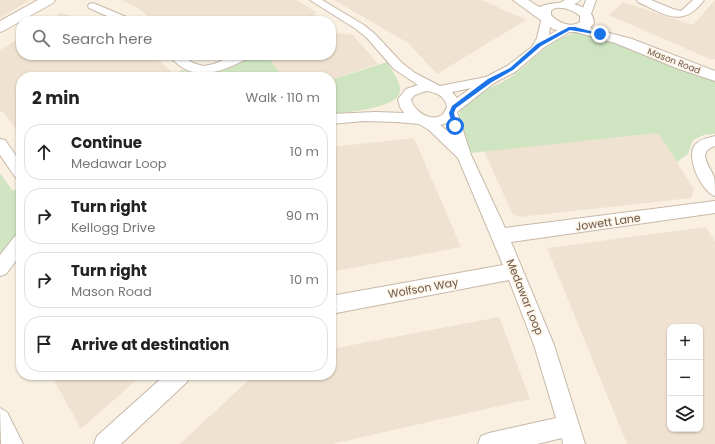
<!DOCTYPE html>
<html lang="en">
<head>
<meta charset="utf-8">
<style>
  body { margin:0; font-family:Poppins,sans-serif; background:#f2f2f2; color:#222 }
  .controls { position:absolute; right:12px; bottom:12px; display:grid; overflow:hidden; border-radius:8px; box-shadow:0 1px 3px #0004 }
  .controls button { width:36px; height:36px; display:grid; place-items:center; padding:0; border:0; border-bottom:1px solid #e0e0e0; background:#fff; color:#222; font:20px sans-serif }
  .stop { position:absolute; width:12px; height:12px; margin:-9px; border:3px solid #1a73e8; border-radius:50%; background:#fff }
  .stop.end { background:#1a73e8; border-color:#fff; box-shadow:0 1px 4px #0008 }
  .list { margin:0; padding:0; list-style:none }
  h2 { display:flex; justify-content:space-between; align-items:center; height:52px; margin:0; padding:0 16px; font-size:17px }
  h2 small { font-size:13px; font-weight:400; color:#767676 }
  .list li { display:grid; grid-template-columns:26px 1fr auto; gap:12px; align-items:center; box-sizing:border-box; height:56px; margin:0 8px 8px; padding:0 8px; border:1px solid #e0e0e0; border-radius:16px }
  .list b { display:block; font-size:15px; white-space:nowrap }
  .list p { margin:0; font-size:13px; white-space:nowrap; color:#767676 }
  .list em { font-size:13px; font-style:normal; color:#767676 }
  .icon { flex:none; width:22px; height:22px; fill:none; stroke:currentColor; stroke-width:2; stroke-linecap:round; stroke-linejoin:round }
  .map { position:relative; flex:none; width:715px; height:444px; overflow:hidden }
  .search { position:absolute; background:#fff; box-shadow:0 1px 3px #0004; left:16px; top:16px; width:320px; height:44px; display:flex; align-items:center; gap:10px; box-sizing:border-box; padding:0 14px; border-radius:16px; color:#767676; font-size:15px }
  .panel { position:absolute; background:#fff; box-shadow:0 1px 3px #0004; left:16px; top:72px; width:320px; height:308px; border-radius:16px }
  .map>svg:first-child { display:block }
  .residential { fill:#f0e2d0; fill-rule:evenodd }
  .green { fill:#cfe5c1 }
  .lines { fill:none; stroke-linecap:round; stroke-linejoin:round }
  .minor-casing { stroke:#c8b8a9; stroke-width:2 }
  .tertiary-casing { stroke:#c8b8a9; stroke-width:2 }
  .secondary-casing { stroke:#cebaa9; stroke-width:2 }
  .minor { fill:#fff; fill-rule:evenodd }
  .tertiary { fill:#fff; fill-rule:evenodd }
  .secondary { fill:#fff; fill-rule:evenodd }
  .route { fill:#1a73e8 }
  .labels { text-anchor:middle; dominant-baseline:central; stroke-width:3; stroke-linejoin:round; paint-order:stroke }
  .far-street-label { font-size:9px; fill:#6d584a; stroke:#fdf4e6 }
  .street-label { font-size:11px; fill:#6d584a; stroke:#fdf4e6 }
</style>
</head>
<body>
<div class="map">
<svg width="715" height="444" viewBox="0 0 715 444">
  <rect width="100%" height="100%" fill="#f9f0e1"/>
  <!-- residential -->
  <g class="residential">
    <path d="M0 0H30L0 18Z"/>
    <path d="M121 0H296L316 12 312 21H154L138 8Z"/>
    <path d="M334 0H482L526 20 437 74 408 43Z"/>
    <path d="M715 0V59L712 60 609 15 623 2 693 25Z"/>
    <path d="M61 13 74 17 113 21H47Z"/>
    <path d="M337 33 353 35 378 64 331 80V77H282L268 56 331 55V35Z"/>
    <path d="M21 37V55H152L178 77H21V136L4 113 0 111V50Z"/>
    <path d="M658 133 694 189 691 198 519 217 512 213 484 151Z"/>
    <path d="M414 138 461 247 331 272V147Z"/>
    <path d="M706 227 715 242V444H627L547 248ZM670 327H700V429H670Z"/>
    <path d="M499 317 530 399 332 444H180L254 375H331V349Z"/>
    <path d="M51 375H142L81 429Z"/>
  </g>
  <!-- green -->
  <g class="green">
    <path d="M581 32C627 44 669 67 715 80V134L704 135 693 140 688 154 677 162 658 133 471 153C467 142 455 120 461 109 466 98 493 87 504 81 524 70 538 51 558 40 565 36 572 33 581 32Z"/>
    <path d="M255 55H267L282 77H178L174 74 182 70C211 79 229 67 255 55Z"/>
    <path d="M387 62C392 71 400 80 400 90 400 109 345 112 331 114V80Z"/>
    <path d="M0 173 12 190H21V232L0 256Z"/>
  </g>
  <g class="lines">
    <defs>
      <g id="minor">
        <path d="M310 0H322L364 25 375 34 402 63 415 73 440 86 486 77 507 66 532 47 537 38 542 17 546 16 551 19 549 35 565 26H573L575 28 573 30 543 48 540 51 515 72 494 83 457 112 471 155 505 228 715 201V213L511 242 554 345 585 444H563L562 438 537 444H478L481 436 489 433 556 418 534 345 509 280 331 314V296L503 265 458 158 429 130 419 124 397 122 364 121 331 124V114L375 112 404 113 400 107 398 99 406 89 418 85 394 69 367 38 356 29ZM471 88 457 98 452 92ZM426 91C436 92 445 96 447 107 446 109 444 113 442 115 430 123 413 110 411 99L415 95ZM447 123 451 134 440 125Z"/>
        <path d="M565 0H580C576 5 565 8 559 6L558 4Z"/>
        <path d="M586 0H596L591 14 586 17 581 14Z"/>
        <path d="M637 0H651L673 9 681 11 693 0H704C683 29 664 14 638 2Z"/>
        <path d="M93 3 131 19 132 21H118L89 8 88 6 89 4Z"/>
        <path d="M168 55H181L193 63 203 66 214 64 235 55H251L249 58C228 68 202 82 180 66 176 62 171 59 168 55Z"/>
        <path d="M715 136V146C696 152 710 166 714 177 715 182 715 191 715 196 702 192 685 157 695 145 700 139 708 138 715 136Z"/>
        <path d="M0 139 5 140 21 163V180L16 178 0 155Z"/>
        <path d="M21 234V254L6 274 0 276V255L15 236Z"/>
        <path d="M165 375H190L187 382 121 444H94L97 436Z"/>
        <path d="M0 408 7 412 23 444H1Z"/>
      </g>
      <path id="tertiary" d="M513 0H528L539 7C555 0 593 0 594 23L590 28 632 39 715 71V81L679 69 615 43 576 32H564L553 29ZM555 8C564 7 573 10 580 16V22C571 28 558 23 551 15V11Z"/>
      <path id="secondary" d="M38 0H55L53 3 5 30 0 32V21Z"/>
    </defs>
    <!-- minor casing -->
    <use href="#minor" class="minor-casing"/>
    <!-- tertiary casing -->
    <use href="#tertiary" class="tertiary-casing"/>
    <!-- secondary casing -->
    <use href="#secondary" class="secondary-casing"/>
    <!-- minor -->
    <use href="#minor" class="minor"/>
    <!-- tertiary -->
    <use href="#tertiary" class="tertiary"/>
    <!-- secondary -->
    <use href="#secondary" class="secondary"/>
  </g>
  <!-- route -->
  <path class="route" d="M569 27H575L602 34 600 35 570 30 541 46 513 70 492 82 456 108 454 113 457 126 453 128 449 113 452 106 488 79 510 68 537 44Z"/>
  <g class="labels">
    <!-- far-street labels -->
    <g class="far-street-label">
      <text transform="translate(674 61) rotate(21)">Mason Road</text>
    </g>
    <!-- street labels -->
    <g class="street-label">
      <text transform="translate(608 222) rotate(-8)">Jowett Lane</text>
      <text transform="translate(423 288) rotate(-10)">Wolfson Way</text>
      <text transform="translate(525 297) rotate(68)">Medawar Loop</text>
    </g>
  </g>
</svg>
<div class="controls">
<button>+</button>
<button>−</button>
<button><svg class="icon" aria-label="layers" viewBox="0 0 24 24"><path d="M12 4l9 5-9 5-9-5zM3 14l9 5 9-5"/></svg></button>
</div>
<div class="stop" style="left:455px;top:126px"></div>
<div class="stop end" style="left:600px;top:34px"></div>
<div class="search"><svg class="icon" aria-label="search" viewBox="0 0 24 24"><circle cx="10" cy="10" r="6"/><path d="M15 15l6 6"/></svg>Search here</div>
<section class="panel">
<h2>2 min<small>Walk · 110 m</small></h2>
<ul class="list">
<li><svg class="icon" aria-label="ahead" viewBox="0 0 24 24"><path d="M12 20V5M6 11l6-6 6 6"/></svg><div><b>Continue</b><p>Medawar Loop</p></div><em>10 m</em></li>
<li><svg class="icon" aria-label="right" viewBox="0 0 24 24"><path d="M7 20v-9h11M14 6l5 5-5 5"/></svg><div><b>Turn right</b><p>Kellogg Drive</p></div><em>90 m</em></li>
<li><svg class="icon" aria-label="right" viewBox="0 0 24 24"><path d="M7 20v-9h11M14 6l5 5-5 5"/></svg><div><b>Turn right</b><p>Mason Road</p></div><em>10 m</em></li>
<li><svg class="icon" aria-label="arrive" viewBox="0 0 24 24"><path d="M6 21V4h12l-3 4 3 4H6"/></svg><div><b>Arrive at destination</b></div></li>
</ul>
</section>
</div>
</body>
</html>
